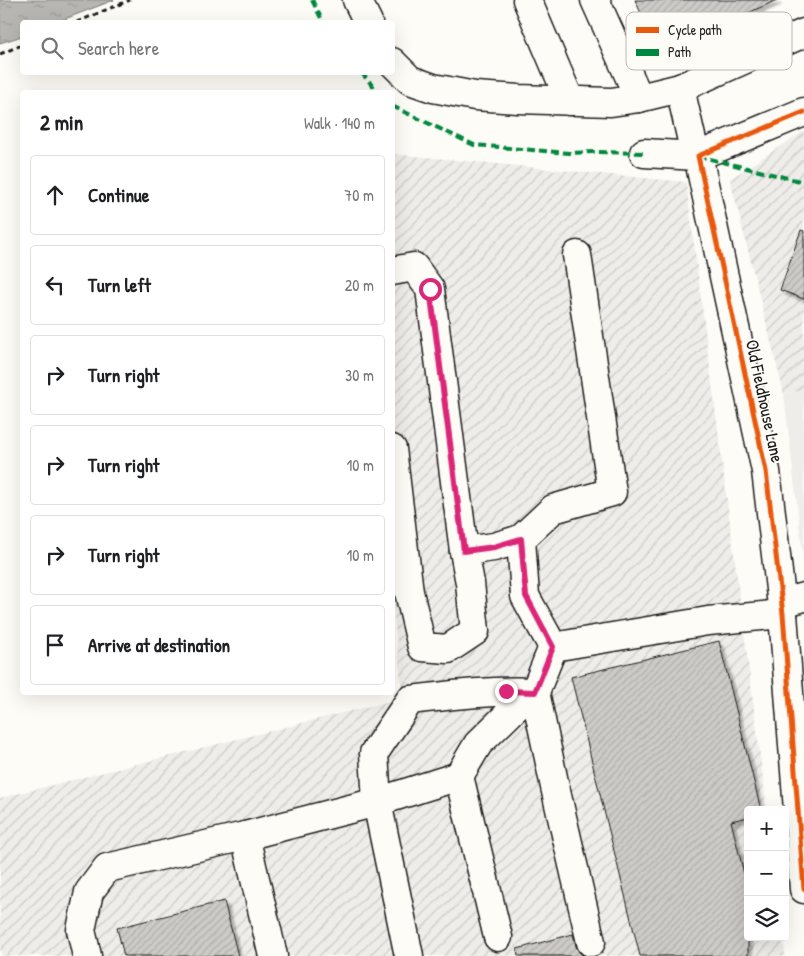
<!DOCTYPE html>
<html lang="en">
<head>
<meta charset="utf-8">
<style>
  body { margin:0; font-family:"Patrick Hand",sans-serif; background:#f2f2f2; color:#202124 }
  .controls { position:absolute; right:15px; bottom:15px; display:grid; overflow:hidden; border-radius:5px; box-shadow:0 5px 20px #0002 }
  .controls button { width:45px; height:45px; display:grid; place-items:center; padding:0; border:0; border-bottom:1px solid #e0e0e0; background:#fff; color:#202124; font:25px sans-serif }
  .stop { position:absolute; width:15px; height:15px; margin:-11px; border:4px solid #db2777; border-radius:50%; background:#fff }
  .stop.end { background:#db2777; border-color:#fff; box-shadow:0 1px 5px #0008 }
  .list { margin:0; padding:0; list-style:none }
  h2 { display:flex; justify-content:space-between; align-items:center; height:65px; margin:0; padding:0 20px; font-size:21px }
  h2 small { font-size:16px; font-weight:400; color:#757577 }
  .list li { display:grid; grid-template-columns:32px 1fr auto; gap:15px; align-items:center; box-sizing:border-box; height:80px; margin:0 10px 10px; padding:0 10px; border:1px solid #e0e0e0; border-radius:5px }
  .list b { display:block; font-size:19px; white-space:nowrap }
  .list em { font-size:16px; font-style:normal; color:#757577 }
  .icon { flex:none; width:28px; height:28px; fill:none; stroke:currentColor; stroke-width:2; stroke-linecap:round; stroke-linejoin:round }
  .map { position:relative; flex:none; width:804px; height:956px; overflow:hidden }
  .search { position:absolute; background:#fff; box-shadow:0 5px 20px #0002; left:20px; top:20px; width:375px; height:55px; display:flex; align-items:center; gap:12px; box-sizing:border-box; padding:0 18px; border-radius:5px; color:#757577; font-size:19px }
  .panel { position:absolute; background:#fff; box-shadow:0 5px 20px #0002; left:20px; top:90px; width:375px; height:605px; border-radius:5px }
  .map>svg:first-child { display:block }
  .built { fill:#eeede9 }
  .industrial { fill:url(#industrial-furrows) }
  .water { fill:url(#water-ripples); stroke:#797876 }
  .building { fill:url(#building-hatch); stroke:#1c1c1c; filter:url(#shadow) }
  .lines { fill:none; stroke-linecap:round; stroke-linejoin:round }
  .minor-casing { stroke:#1c1c1c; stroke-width:31 }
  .path { stroke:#1c1c1c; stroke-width:3; stroke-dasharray:5 4; stroke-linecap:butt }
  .minor { stroke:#fdfcf7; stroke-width:28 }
  .quiet { stroke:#00873e; stroke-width:4; stroke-dasharray:8 4; stroke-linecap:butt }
  .cycleway-casing { stroke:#fdfcf7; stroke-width:8 }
  .cycleway { stroke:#e8590c; stroke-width:5 }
  .route { stroke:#db2777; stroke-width:6 }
  .labels { text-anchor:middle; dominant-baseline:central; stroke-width:4; stroke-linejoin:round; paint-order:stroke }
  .street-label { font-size:18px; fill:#1c1c1c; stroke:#fdfcf7 }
  .key { fill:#fdfcf7; stroke:#bab9b5; stroke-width:1 }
  .key-label { font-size:14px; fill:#1c1c1c }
</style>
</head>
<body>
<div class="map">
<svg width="804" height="956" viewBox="0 0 804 956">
  <defs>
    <pattern id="industrial-furrows" width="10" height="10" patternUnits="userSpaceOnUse" patternTransform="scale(1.25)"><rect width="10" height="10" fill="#eeede9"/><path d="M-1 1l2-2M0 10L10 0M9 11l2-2" fill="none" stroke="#cccbc7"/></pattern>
    <pattern id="water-ripples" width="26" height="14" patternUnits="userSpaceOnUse" patternTransform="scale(1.25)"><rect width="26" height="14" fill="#b7b6b2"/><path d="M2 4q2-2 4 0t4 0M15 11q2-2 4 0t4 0" fill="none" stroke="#9d9c98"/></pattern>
    <pattern id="building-hatch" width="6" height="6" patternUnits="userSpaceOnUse" patternTransform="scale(1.25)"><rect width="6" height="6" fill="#cccbc8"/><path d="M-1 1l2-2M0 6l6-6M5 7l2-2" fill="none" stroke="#afaeab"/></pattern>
    <filter id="shadow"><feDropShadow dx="4.5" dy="4.5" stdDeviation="1" flood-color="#0004"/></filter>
  </defs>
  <rect width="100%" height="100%" fill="#fdfcf7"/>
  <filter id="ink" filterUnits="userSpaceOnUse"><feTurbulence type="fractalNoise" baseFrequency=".02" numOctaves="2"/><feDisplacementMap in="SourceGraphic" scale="10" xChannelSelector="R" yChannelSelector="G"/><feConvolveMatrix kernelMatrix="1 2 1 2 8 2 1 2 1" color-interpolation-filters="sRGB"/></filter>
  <g filter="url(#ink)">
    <!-- built -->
    <path class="built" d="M804 390V564L784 394Z"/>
    <!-- industrial -->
    <g class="industrial">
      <path d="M804 131V390L784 394 730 179Z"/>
      <path d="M393 154 686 182 767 810H748V937H783L785 956H2L0 949V798L403 698 392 599Z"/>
    </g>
    <!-- water -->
    <path class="water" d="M0 0H114L57 22H22V36L0 43Z"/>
    <!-- building -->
    <g class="building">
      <path d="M635 0H777L659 53Z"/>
      <path d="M801 230 804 231V299L780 290Z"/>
      <path d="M719 641 761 810H748V817L731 821 748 890V956H640L571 677Z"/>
      <path d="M224 901 238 956H124L117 928Z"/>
      <path d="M573 934 576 946 579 952 584 956H518L517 949Z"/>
    </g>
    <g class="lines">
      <defs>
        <g id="minor">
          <path d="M357 0 368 22"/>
          <path d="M527 0 570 101"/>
          <path d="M595 0 639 98"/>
          <path d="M392 62 410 80 433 88 475 96 518 99 611 102 639 98 680 88"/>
          <path d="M804 112 698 156 766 471 783 614 804 889"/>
          <path d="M644 153 698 156 692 141 680 88 804 33"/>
          <path d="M577 255 612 492 553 509 521 539 525 596 553 647 708 621 783 614"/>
          <path d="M392 271 414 267 430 289 464 551 470 583 475 631 448 649 422 647 409 592 392 449"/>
          <path d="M464 551 494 547 521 539"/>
          <path d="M782 603 804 597"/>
          <path d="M553 647 535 692 555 787 591 942"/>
          <path d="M245 836 377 802 374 753 410 700C452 695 492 690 535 692"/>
          <path d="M498 937 459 776 478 744 519 704 535 692"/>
          <path d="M87 956 81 930 89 892 107 868 245 836 273 956"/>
          <path d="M409 956 377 802 459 776"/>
        </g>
      </defs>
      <!-- minor casing -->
      <use href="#minor" class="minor-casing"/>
      <!-- path -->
      <g class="path">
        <path d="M77 22 130 0"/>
        <path d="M0 54 22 45"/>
      </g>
      <!-- minor -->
      <use href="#minor" class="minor"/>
      <!-- quiet -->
      <g class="quiet">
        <path d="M312 0 323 22"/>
        <path d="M361 72 378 92"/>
        <path d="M392 106 474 145 569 153 594 152 644 153"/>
        <path d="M698 156 804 182"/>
      </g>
      <defs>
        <path id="cycleway" d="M804 112 698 156 766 471 783 614 804 889"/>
      </defs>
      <!-- cycleway casing -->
      <use href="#cycleway" class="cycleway-casing"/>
      <!-- cycleway -->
      <use href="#cycleway" class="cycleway"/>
    </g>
  </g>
  <g class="lines" filter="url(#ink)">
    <!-- route -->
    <path class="route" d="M430 289 464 551 494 547 521 539 526 596 553 647 535 692 506 691"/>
  </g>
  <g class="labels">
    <!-- street labels -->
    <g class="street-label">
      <text transform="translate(765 401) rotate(78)">Old Fieldhouse Lane</text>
    </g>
  </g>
  <!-- legend -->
  <rect x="626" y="12" width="166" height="58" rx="8" class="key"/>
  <rect x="636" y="27" width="23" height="6" fill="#e8590c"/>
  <rect x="636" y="49" width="23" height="7" fill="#00873e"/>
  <g class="key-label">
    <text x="668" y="35">Cycle path</text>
    <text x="668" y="57">Path</text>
  </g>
</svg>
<div class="controls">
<button>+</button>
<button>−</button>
<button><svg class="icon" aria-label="layers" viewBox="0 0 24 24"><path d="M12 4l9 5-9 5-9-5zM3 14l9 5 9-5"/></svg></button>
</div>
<div class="stop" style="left:430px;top:289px"></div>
<div class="stop end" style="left:506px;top:691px"></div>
<div class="search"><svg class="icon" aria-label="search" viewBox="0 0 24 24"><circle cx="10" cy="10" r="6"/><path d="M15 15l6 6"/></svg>Search here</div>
<section class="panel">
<h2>2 min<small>Walk · 140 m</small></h2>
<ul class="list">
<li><svg class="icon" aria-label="ahead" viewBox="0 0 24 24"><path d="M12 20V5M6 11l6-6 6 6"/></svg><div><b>Continue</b></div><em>70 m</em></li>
<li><svg class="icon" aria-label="left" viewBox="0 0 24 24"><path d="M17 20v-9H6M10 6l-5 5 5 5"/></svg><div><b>Turn left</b></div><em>20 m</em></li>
<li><svg class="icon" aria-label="right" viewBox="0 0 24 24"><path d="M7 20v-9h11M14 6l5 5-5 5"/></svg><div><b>Turn right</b></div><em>30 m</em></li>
<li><svg class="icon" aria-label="right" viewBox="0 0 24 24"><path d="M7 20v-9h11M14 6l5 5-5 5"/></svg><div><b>Turn right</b></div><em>10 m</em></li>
<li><svg class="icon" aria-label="right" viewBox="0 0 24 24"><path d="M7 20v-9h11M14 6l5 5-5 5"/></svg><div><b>Turn right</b></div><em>10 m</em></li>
<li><svg class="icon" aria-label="arrive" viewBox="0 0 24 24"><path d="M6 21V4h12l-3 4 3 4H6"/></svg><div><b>Arrive at destination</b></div></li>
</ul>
</section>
</div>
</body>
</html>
